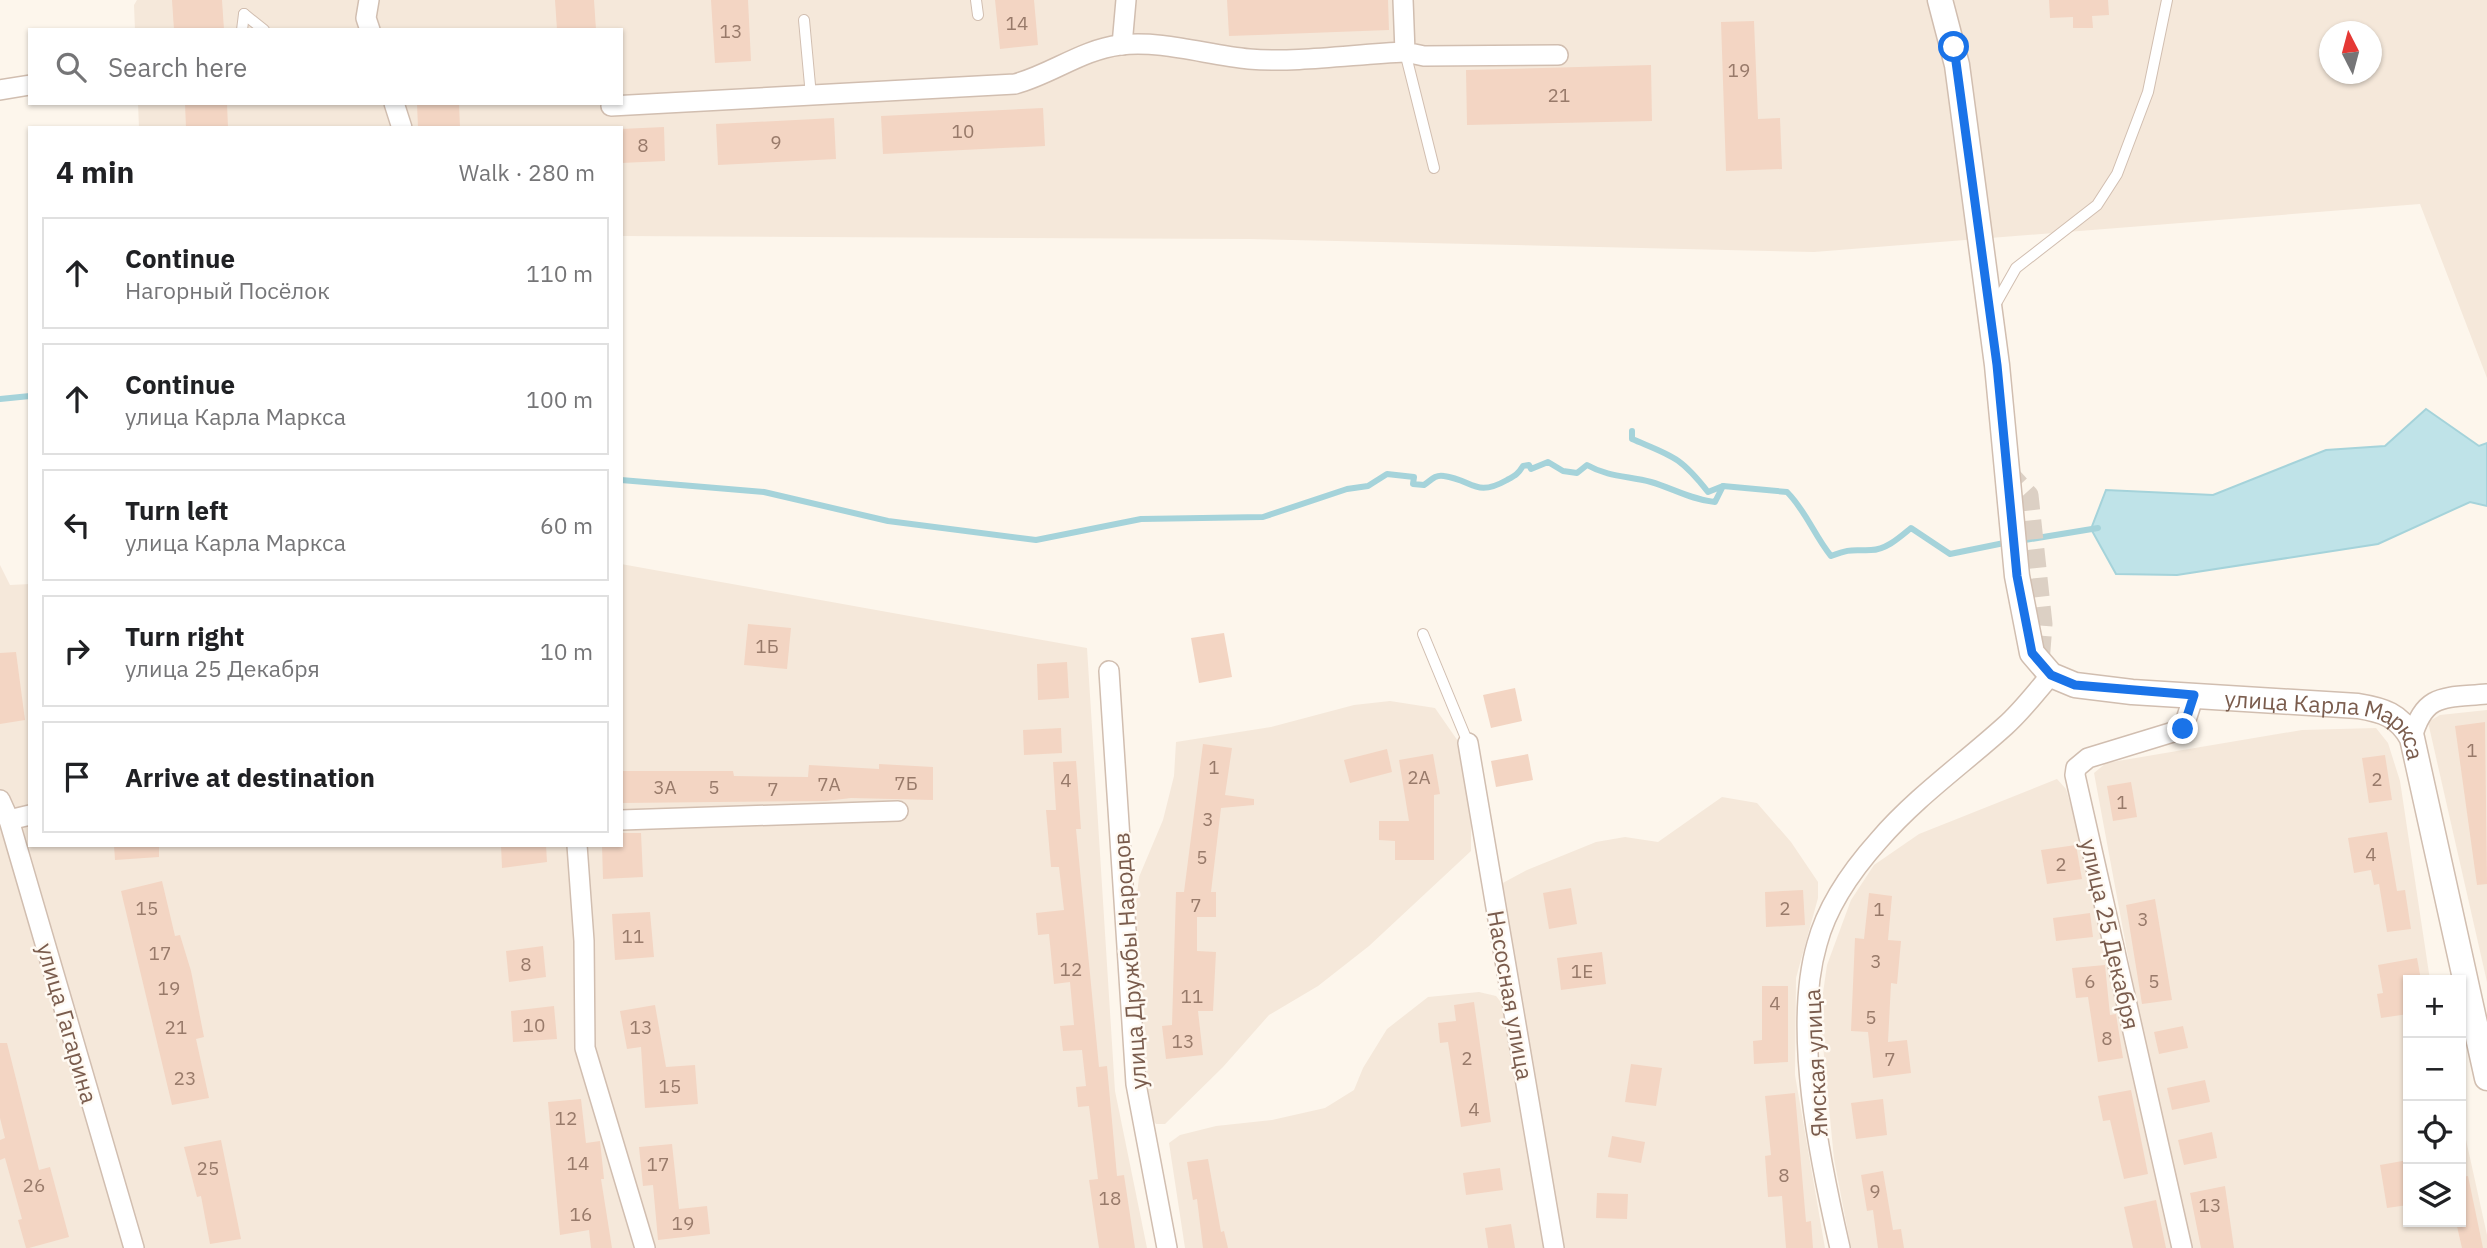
<!DOCTYPE html>
<html lang="en">
<head>
<meta charset="utf-8">
<style>
  body { margin:0; font-family:"IBM Plex Sans",sans-serif; background:#f2f2f2; color:#202124 }
  .controls { position:absolute; right:21px; bottom:21px; display:grid; overflow:hidden; border-radius:0px; box-shadow:0 2px 5px #0004 }
  .controls button { width:63px; height:63px; display:grid; place-items:center; padding:0; border:0; border-bottom:2px solid #e0e0e0; background:#fff; color:#202124; font:35px sans-serif }
  .compass { position:absolute; left:2319px; top:21px; width:63px; height:63px; border-radius:50%; background:#fff; box-shadow:0 2px 5px #0004; rotate:354deg }
  .stop { position:absolute; width:21px; height:21px; margin:-16px; border:5px solid #1a73e8; border-radius:50%; background:#fff }
  .stop.end { background:#1a73e8; border-color:#fff; box-shadow:0 2px 7px #0008 }
  .list { margin:0; padding:0; list-style:none }
  h2 { display:flex; justify-content:space-between; align-items:center; height:91px; margin:0; padding:0 28px; font-size:30px }
  h2 small { font-size:23px; font-weight:400; color:#757577 }
  .list li { display:grid; grid-template-columns:46px 1fr auto; gap:21px; align-items:center; box-sizing:border-box; height:112px; margin:0 14px 14px; padding:0 14px; border:2px solid #e0e0e0; border-radius:0px }
  .list b { display:block; font-size:26px; white-space:nowrap }
  .list p { margin:0; font-size:23px; white-space:nowrap; color:#757577 }
  .list em { font-size:23px; font-style:normal; color:#757577 }
  .icon { flex:none; width:38px; height:38px; fill:none; stroke:currentColor; stroke-width:2; stroke-linecap:round; stroke-linejoin:round }
  .map { position:relative; flex:none; width:2487px; height:1248px; overflow:hidden }
  .search { position:absolute; background:#fff; box-shadow:0 2px 5px #0004; left:28px; top:28px; width:595px; height:77px; display:flex; align-items:center; gap:18px; box-sizing:border-box; padding:0 24px; border-radius:0px; color:#757577; font-size:26px }
  .panel { position:absolute; background:#fff; box-shadow:0 2px 5px #0004; left:28px; top:126px; width:595px; height:721px; border-radius:0px }
  .map>svg:first-child { display:block }
  .residential { fill:#f5e8da; fill-rule:evenodd }
  .water { fill:#bfe3e8; stroke:#a5d3da; stroke-width:2 }
  .lines { fill:none; stroke-linecap:round; stroke-linejoin:round }
  .stream { stroke:#a5d3da; stroke-width:6 }
  .building { fill:#f3d5c3 }
  .minor-tunnel { stroke:#dcd0c4; stroke-width:19; stroke-dasharray:19 10; stroke-linecap:butt }
  .service-casing { stroke:#d1beb0; stroke-width:12 }
  .minor-casing { stroke:#d1beb0; stroke-width:22 }
  .tertiary-casing { stroke:#d1beb0; stroke-width:27 }
  .service { stroke:#fff; stroke-width:10 }
  .minor { stroke:#fff; stroke-width:19 }
  .tertiary { stroke:#fff; stroke-width:24 }
  .route { stroke:#1a73e8; stroke-width:9 }
  .labels { text-anchor:middle; dominant-baseline:central; stroke-width:5; stroke-linejoin:round; paint-order:stroke }
  .number-label { font-size:19px; fill:#987a6a }
  .street-label { font-size:23px; fill:#7a5c4d; stroke:#fffaf3 }
</style>
</head>
<body>
<div class="map">
<svg width="2487" height="1248" viewBox="0 0 2487 1248">
  <rect width="100%" height="100%" fill="#fdf6ec"/>
  <!-- residential -->
  <g class="residential">
    <path d="M137 0H2487V378L2420 204 1814 252 1249 239 621 236V128H139L138 103H621V30H135L134 5ZM2330 32H2372V74H2330Z"/>
    <path d="M621 564 1087 648 1115 1091 1147 1248H0V565L10 585 30 584V845H621Z"/>
    <path d="M1390 701 1435 708 1460 744 1471 809V851L1369 946 1318 986 1269 1015 1223 1067 1165 1124H1156L1150 1116 1134 921 1139 877 1163 820 1174 776 1176 742 1271 727 1354 705Z"/>
    <path d="M2487 710V982L2428 722 2440 715Z"/>
    <path d="M2376 728 2388 743 2400 781 2430 980H2408V1222H2461V1117L2487 1235V1248H2192L2134 989 2094 773 2106 763 2302 730Z"/>
    <path d="M2057 779 2066 789 2086 859 2174 1248H1851L1834 1159 1820 1014 1827 965 1851 900 1874 865 1919 834Z"/>
    <path d="M1722 797 1757 803 1791 842 1818 882V898L1796 978 1795 1075 1825 1248H1563L1499 885 1527 870 1596 842 1625 837 1658 842Z"/>
    <path d="M1479 992 1496 996 1507 1010 1545 1248H1185L1169 1143 1180 1135 1216 1126 1272 1120 1325 1108 1354 1090 1363 1068 1387 1029 1428 997Z"/>
  </g>
  <!-- water -->
  <path class="water" d="M2426 409 2479 446 2487 443V506L2470 502 2378 544 2177 575 2116 574 2091 529 2106 490 2213 495 2326 450 2385 446Z"/>
  <g class="lines">
    <!-- stream -->
    <g class="stream">
      <path d="M0 399 30 396"/>
      <path d="M1632 431V439C1672 456 1680 456 1708 492L1723 486"/>
      <path d="M621 480 764 492 888 521 1036 540 1141 519 1263 517 1347 489 1368 486 1387 474 1414 477 1413 484 1424 485C1430 481 1435 474 1444 476 1473 480 1475 498 1507 480 1516 475 1518 474 1523 466L1529 465 1531 469 1548 462 1563 471 1577 473 1587 465C1608 477 1628 476 1651 482 1672 488 1692 500 1715 502L1723 486 1787 492C1806 511 1814 535 1831 556 1853 548 1850 551 1871 550 1886 550 1900 537 1911 528L1950 554 2009 542"/>
      <path d="M2019 541 2098 528"/>
    </g>
  </g>
  <!-- building -->
  <g class="building">
    <path d="M172 0H222L224 30H174Z"/>
    <path d="M555 0H594L596 30H557Z"/>
    <path d="M711 0H748L751 61 715 63Z"/>
    <path d="M995 0H1034L1038 45 1000 49Z"/>
    <path d="M1227 0H1388L1389 30 1229 36Z"/>
    <path d="M2049 0H2108L2109 15 2092 16 2093 28H2073V17L2050 18Z"/>
    <path d="M1754 21 1758 119 1780 118 1782 169 1726 171 1721 22Z"/>
    <path d="M1651 65 1652 121 1467 125 1466 70Z"/>
    <path d="M185 103H227L228 128H186Z"/>
    <path d="M417 103H459L460 128H418Z"/>
    <path d="M1043 108 1045 146 883 154 881 116Z"/>
    <path d="M834 118 836 159 718 165 716 124Z"/>
    <path d="M664 127 665 161 621 163V129Z"/>
    <path d="M748 624 791 628 787 669 744 665Z"/>
    <path d="M1224 633 1232 677 1199 683 1191 638Z"/>
    <path d="M16 652 25 720 0 724V653Z"/>
    <path d="M1067 662 1069 698 1038 700 1037 664Z"/>
    <path d="M1515 688 1522 721 1491 728 1483 695Z"/>
    <path d="M2485 722 2487 884 2477 885 2455 726Z"/>
    <path d="M1061 728 1062 753 1024 755 1023 730Z"/>
    <path d="M1203 744 1232 748 1225 795 1254 799V805L1221 808 1211 892H1216V917H1197V951L1216 952 1213 1011H1198L1203 1055 1166 1059 1162 1026 1172 1025 1176 892H1184Z"/>
    <path d="M1387 749 1392 772 1350 783 1344 760Z"/>
    <path d="M1433 754 1440 794 1434 795V860H1395V841L1379 840V821H1409L1399 760Z"/>
    <path d="M1528 754 1533 780 1496 787 1491 761Z"/>
    <path d="M2385 755 2392 800 2369 803 2362 758Z"/>
    <path d="M1076 761 1081 829H1076L1099 1067 1107 1066 1117 1176 1124 1175 1135 1248H1099L1089 1180 1098 1179 1089 1106 1078 1107 1076 1087 1086 1086 1082 1050 1063 1051 1060 1026 1074 1025 1070 982 1054 984 1049 934 1038 935 1036 913 1064 910 1059 867H1051L1046 810H1056L1053 762Z"/>
    <path d="M879 764 933 767V800L851 798 826 801 621 803V771H733L734 776 808 777 809 765 879 769Z"/>
    <path d="M2131 782 2137 817 2113 821 2107 786Z"/>
    <path d="M2387 832 2397 891 2405 890 2411 929 2387 932 2379 884 2374 885 2371 870 2354 873 2348 838Z"/>
    <path d="M621 833H641L643 877 603 879 602 845H621Z"/>
    <path d="M114 845H159V857L115 860Z"/>
    <path d="M501 845H546L547 862 502 868Z"/>
    <path d="M2076 845 2082 879 2047 884 2041 850Z"/>
    <path d="M162 881 175 936 180 935 191 971 204 1037 196 1039 209 1098 172 1105 121 891Z"/>
    <path d="M1571 888 1577 924 1549 929 1543 893Z"/>
    <path d="M1803 890 1805 925 1766 927 1765 892Z"/>
    <path d="M1869 893 1892 896 1888 940 1901 941 1897 984 1891 983 1888 1042 1907 1040 1911 1073 1873 1078 1868 1032 1851 1031 1855 938 1864 939Z"/>
    <path d="M2155 899 2172 1000 2142 1004 2126 905Z"/>
    <path d="M650 912 654 957 615 960 612 914Z"/>
    <path d="M2090 913 2093 937 2056 941 2053 918Z"/>
    <path d="M543 946 546 977 509 982 506 951Z"/>
    <path d="M1602 952 1606 984 1561 990 1557 958Z"/>
    <path d="M2417 958 2421 980H2408V1014L2381 1018 2377 994 2383 993 2378 965Z"/>
    <path d="M2105 965 2110 1015 2116 1014 2123 1058 2098 1062 2088 997 2076 998 2072 968Z"/>
    <path d="M1762 986H1788V1062L1754 1064 1753 1041 1762 1040Z"/>
    <path d="M1474 1002 1491 1122 1461 1127 1448 1042 1440 1043 1438 1023 1456 1021 1454 1005Z"/>
    <path d="M655 1005 666 1067 695 1065 698 1104 645 1108 641 1047 627 1049 620 1011Z"/>
    <path d="M554 1006 557 1039 513 1042 511 1011Z"/>
    <path d="M2183 1026 2188 1048 2159 1054 2154 1032Z"/>
    <path d="M0 1043H7L39 1170 50 1167 69 1237 29 1248H26L18 1220 22 1219 5 1158 0 1160V1140L5 1138 0 1118Z"/>
    <path d="M1631 1064 1662 1068 1656 1106 1625 1102Z"/>
    <path d="M2205 1080 2210 1102 2172 1110 2167 1088Z"/>
    <path d="M2131 1090 2148 1174 2124 1179 2110 1120 2103 1121 2098 1096Z"/>
    <path d="M1795 1093 1806 1222 1811 1221 1813 1248H1786L1782 1196 1768 1197 1765 1156 1771 1155 1765 1096Z"/>
    <path d="M581 1099 586 1143 600 1141 604 1179H601L612 1248H591L589 1230 560 1235 548 1102Z"/>
    <path d="M1883 1099 1887 1135 1856 1139 1851 1103Z"/>
    <path d="M2212 1132 2217 1158 2184 1165 2178 1140Z"/>
    <path d="M1612 1136 1645 1142 1641 1163 1608 1157Z"/>
    <path d="M221 1140 241 1239 210 1244 201 1196 197 1197 184 1147Z"/>
    <path d="M672 1144 679 1209 707 1206 710 1234 658 1240 653 1185 643 1186 639 1147Z"/>
    <path d="M1208 1159 1221 1232 1224 1231 1228 1248H1203L1197 1199 1193 1200 1187 1162Z"/>
    <path d="M2408 1160V1205L2387 1208 2380 1165Z"/>
    <path d="M1500 1168 1503 1190 1466 1195 1463 1173Z"/>
    <path d="M1883 1171 1893 1230 1901 1229 1904 1248H1878L1873 1210 1867 1211 1861 1175Z"/>
    <path d="M2468 1176 2483 1248H2462L2456 1222H2461V1177Z"/>
    <path d="M2225 1186 2234 1248H2201L2190 1193Z"/>
    <path d="M1597 1193 1628 1194 1627 1219 1596 1218Z"/>
    <path d="M2156 1200 2166 1248H2133L2124 1207Z"/>
    <path d="M1511 1224 1515 1248H1488L1485 1228Z"/>
  </g>
  <g class="lines">
    <!-- minor-tunnel -->
    <path class="minor-tunnel" d="M2007 471 2029 495 2043 624 2040 663"/>
    <defs>
      <g id="service">
        <path d="M976 0 978 15"/>
        <path d="M244 14 264 30"/>
        <path d="M804 20 811 96"/>
        <path d="M242 30 244 14"/>
        <path d="M1405 52 1434 168"/>
        <path d="M1995 305 2016 268 2097 205 2117 174 2148 92 2167 0"/>
        <path d="M1423 634 1468 743"/>
      </g>
      <g id="minor">
        <path d="M369 0 366 18 370 30"/>
        <path d="M1403 0 1405 52 1424 56 1558 55"/>
        <path d="M1122 45 1126 0"/>
        <path d="M0 90 30 85"/>
        <path d="M394 103 402 128"/>
        <path d="M611 106 1015 84C1052 74 1081 50 1120 45 1162 40 1207 55 1249 59 1296 63 1356 54 1405 52"/>
        <path d="M1109 671 1136 1084 1167 1248"/>
        <path d="M2412 738C2424 692 2446 698 2487 694"/>
        <path d="M1468 743 1554 1248"/>
        <path d="M0 800 9 820 134 1248"/>
        <path d="M9 820 30 815"/>
        <path d="M621 820 898 811"/>
        <path d="M577 845 584 941 585 1048 645 1248"/>
        <path d="M1840 1248C1820 1161 1792 1030 1817 944 1827 906 1853 869 1879 840 1916 797 1963 764 2005 726 2022 711 2036 692 2051 675"/>
        <path d="M2182 1248 2075 775 2076 768 2088 758 2183 729 2194 695"/>
      </g>
      <g id="tertiary">
        <path id="s1" d="M1940 0 1957 65 1997 365 2017 576 2032 653 2051 675 2075 685 2132 692 2358 706C2383 710 2399 715 2412 738L2487 1078"/>
      </g>
    </defs>
    <!-- service casing -->
    <use href="#service" class="service-casing"/>
    <!-- minor casing -->
    <use href="#minor" class="minor-casing"/>
    <!-- tertiary casing -->
    <use href="#tertiary" class="tertiary-casing"/>
    <!-- service -->
    <use href="#service" class="service"/>
    <!-- minor -->
    <use href="#minor" class="minor"/>
    <!-- tertiary -->
    <use href="#tertiary" class="tertiary"/>
  </g>
  <g class="lines">
    <!-- route -->
    <path class="route" d="M1954 47 1997 365 2017 576 2032 653 2051 675 2075 685 2194 695 2183 729"/>
  </g>
  <g class="labels">
    <!-- number labels -->
    <g class="number-label">
      <text x="1017" y="23">14</text>
      <text x="731" y="31">13</text>
      <text x="1739" y="70">19</text>
      <text x="1559" y="95">21</text>
      <text x="963" y="131">10</text>
      <text x="776" y="142">9</text>
      <text x="643" y="145">8</text>
      <text x="767" y="646">1Б</text>
      <text x="2472" y="750">1</text>
      <text x="1214" y="767">1</text>
      <text x="1419" y="777">2А</text>
      <text x="2377" y="779">2</text>
      <text x="1066" y="780">4</text>
      <text x="906" y="783">7Б</text>
      <text x="829" y="784">7А</text>
      <text x="665" y="787">3А</text>
      <text x="714" y="787">5</text>
      <text x="773" y="789">7</text>
      <text x="2122" y="802">1</text>
      <text x="1208" y="819">3</text>
      <text x="2371" y="854">4</text>
      <text x="1202" y="857">5</text>
      <text x="2061" y="864">2</text>
      <text x="1196" y="905">7</text>
      <text x="147" y="908">15</text>
      <text x="1785" y="908">2</text>
      <text x="1879" y="909">1</text>
      <text x="2143" y="919">3</text>
      <text x="633" y="936">11</text>
      <text x="160" y="953">17</text>
      <text x="1876" y="961">3</text>
      <text x="526" y="964">8</text>
      <text x="1071" y="969">12</text>
      <text x="1582" y="971">1Е</text>
      <text x="2090" y="981">6</text>
      <text x="2154" y="981">5</text>
      <text x="169" y="988">19</text>
      <text x="1192" y="996">11</text>
      <text x="1775" y="1003">4</text>
      <text x="1871" y="1017">5</text>
      <text x="534" y="1025">10</text>
      <text x="176" y="1027">21</text>
      <text x="641" y="1027">13</text>
      <text x="2107" y="1038">8</text>
      <text x="1183" y="1041">13</text>
      <text x="1467" y="1058">2</text>
      <text x="1890" y="1059">7</text>
      <text x="185" y="1078">23</text>
      <text x="670" y="1086">15</text>
      <text x="1474" y="1109">4</text>
      <text x="566" y="1118">12</text>
      <text x="578" y="1163">14</text>
      <text x="658" y="1164">17</text>
      <text x="208" y="1168">25</text>
      <text x="1784" y="1175">8</text>
      <text x="34" y="1185">26</text>
      <text x="1875" y="1191">9</text>
      <text x="1110" y="1198">18</text>
      <text x="2210" y="1205">13</text>
      <text x="581" y="1214">16</text>
      <text x="683" y="1223">19</text>
    </g>
    <!-- street labels -->
    <g class="street-label">
      <text stroke="none"><textPath href="#s1" startOffset="976">улица Карла Маркса</textPath></text>
      <text transform="translate(2111 934) rotate(77)">улица 25 Декабря</text>
      <text transform="translate(1129 961) rotate(-94)">улица Дружбы Народов</text>
      <text transform="translate(1511 995) rotate(80)">Насосная улица</text>
      <text transform="translate(68 1023) rotate(74)">улица Гагарина</text>
      <text transform="translate(1815 1063) rotate(-93)">Ямская улица</text>
    </g>
  </g>
</svg>
<div class="controls">
<button>+</button>
<button>−</button>
<button><svg class="icon" aria-label="locate" viewBox="0 0 24 24"><circle cx="12" cy="12" r="6"/><path d="M12 2v4M12 18v4M2 12h4M18 12h4"/></svg></button>
<button><svg class="icon" aria-label="layers" viewBox="0 0 24 24"><path d="M12 4l9 5-9 5-9-5zM3 14l9 5 9-5"/></svg></button>
</div>
<svg class="compass" viewBox="-18 -18 36 36"><path d="M0-13l5 13h-10z" fill="#e53935"/><path d="M0 13l5-13h-10z" fill="#757577"/></svg>
<div class="stop" style="left:1954px;top:47px"></div>
<div class="stop end" style="left:2183px;top:729px"></div>
<div class="search"><svg class="icon" aria-label="search" viewBox="0 0 24 24"><circle cx="10" cy="10" r="6"/><path d="M15 15l6 6"/></svg>Search here</div>
<section class="panel">
<h2>4 min<small>Walk · 280 m</small></h2>
<ul class="list">
<li><svg class="icon" aria-label="ahead" viewBox="0 0 24 24"><path d="M12 20V5M6 11l6-6 6 6"/></svg><div><b>Continue</b><p>Нагорный Посёлок</p></div><em>110 m</em></li>
<li><svg class="icon" aria-label="ahead" viewBox="0 0 24 24"><path d="M12 20V5M6 11l6-6 6 6"/></svg><div><b>Continue</b><p>улица Карла Маркса</p></div><em>100 m</em></li>
<li><svg class="icon" aria-label="left" viewBox="0 0 24 24"><path d="M17 20v-9H6M10 6l-5 5 5 5"/></svg><div><b>Turn left</b><p>улица Карла Маркса</p></div><em>60 m</em></li>
<li><svg class="icon" aria-label="right" viewBox="0 0 24 24"><path d="M7 20v-9h11M14 6l5 5-5 5"/></svg><div><b>Turn right</b><p>улица 25 Декабря</p></div><em>10 m</em></li>
<li><svg class="icon" aria-label="arrive" viewBox="0 0 24 24"><path d="M6 21V4h12l-3 4 3 4H6"/></svg><div><b>Arrive at destination</b></div></li>
</ul>
</section>
</div>
</body>
</html>
